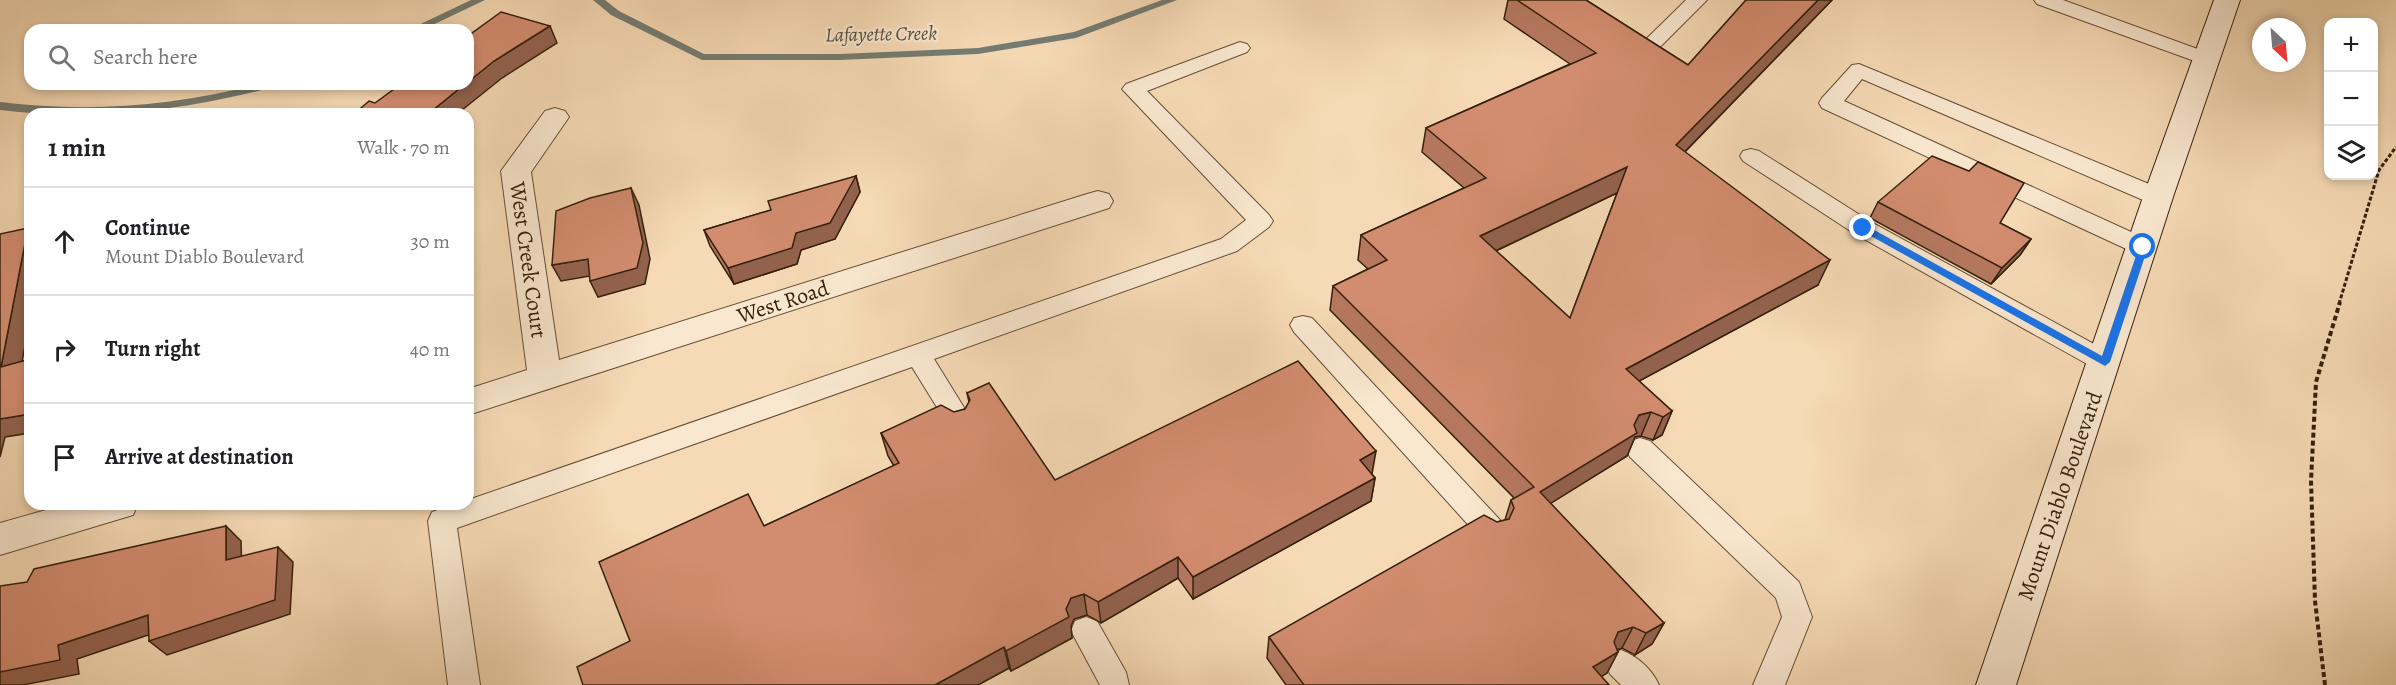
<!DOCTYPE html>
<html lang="en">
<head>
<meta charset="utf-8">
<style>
  body { margin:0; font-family:Alegreya,serif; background:#f2f2f2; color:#202124 }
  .controls { position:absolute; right:18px; top:18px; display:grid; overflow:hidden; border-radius:12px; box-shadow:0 3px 9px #0003 }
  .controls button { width:54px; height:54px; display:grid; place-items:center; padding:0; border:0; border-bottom:2px solid #e0e0e0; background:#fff; color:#202124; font:30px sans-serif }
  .compass { position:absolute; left:2252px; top:18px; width:54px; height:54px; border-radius:50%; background:#fff; box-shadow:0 3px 9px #0003; rotate:154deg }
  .stop { position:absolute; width:18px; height:18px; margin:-14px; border:4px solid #1a73e8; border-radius:50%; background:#fff }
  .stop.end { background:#1a73e8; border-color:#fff; box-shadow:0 2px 6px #0008 }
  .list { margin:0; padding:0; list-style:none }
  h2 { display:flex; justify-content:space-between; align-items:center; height:78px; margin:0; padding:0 24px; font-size:26px }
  h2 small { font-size:20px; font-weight:400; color:#757577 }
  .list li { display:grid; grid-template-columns:39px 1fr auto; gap:18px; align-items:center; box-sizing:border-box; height:108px; padding:0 24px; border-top:2px solid #e0e0e0 }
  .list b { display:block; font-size:22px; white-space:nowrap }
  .list p { margin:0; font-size:20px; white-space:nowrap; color:#757577 }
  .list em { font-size:20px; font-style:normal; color:#757577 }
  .icon { flex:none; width:33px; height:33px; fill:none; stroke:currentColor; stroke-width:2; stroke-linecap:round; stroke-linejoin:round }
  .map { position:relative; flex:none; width:2396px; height:685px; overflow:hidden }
  .search { position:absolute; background:#fff; box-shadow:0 3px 9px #0003; left:24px; top:24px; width:450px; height:66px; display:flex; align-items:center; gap:15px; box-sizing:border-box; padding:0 21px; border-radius:18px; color:#757577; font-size:22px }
  .panel { position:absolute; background:#fff; box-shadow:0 3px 9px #0003; left:24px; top:108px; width:450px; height:402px; border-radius:18px }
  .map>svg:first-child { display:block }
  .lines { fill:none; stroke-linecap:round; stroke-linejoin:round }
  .stream { fill:#757c72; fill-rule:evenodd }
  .service-casing { stroke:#664e36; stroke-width:2 }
  .minor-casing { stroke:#664e36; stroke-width:2 }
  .secondary-casing { stroke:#36200b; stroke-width:2 }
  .path-far1 { stroke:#36200b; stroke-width:3; stroke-dasharray:4 2; stroke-linecap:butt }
  .path { stroke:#36200b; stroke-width:4; stroke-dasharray:5 3; stroke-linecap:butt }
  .service { fill:#f9e7cf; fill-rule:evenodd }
  .minor { fill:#f9e7cf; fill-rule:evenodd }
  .secondary { fill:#f9e7cf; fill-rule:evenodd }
  .wall { fill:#b5785f; stroke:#36200b; stroke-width:1.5; fill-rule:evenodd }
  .shaded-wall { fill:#93624e; stroke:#36200b; stroke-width:1.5 }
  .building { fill:#d28c6f; stroke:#36200b; stroke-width:1.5; fill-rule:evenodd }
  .route { fill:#1a73e8 }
  .labels { text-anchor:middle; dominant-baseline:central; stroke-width:4.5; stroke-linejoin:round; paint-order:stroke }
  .far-water-label { font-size:20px; font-style:italic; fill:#564e3e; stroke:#f9e7cf }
  .street-label { font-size:22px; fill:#36200b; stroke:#f9e7cf }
</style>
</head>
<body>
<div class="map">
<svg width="2396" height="685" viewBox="0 0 2396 685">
  <rect width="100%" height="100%" fill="#f6dab5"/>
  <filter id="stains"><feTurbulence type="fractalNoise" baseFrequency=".00333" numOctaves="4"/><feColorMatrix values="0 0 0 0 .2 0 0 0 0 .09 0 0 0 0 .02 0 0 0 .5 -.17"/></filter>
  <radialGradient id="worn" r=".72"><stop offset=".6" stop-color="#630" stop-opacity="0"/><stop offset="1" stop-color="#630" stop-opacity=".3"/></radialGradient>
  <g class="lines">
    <!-- stream -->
    <g class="stream">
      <path d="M471 0H485L422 30H408Z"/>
      <path d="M593 0H605L619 11 704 54H839L978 48 1074 32 1162 0H1177L1076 38 978 54 839 60H702L611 15Z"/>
      <path d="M260 84H280L278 86C186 110 94 122 0 110V102C88 113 174 106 260 84Z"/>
    </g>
    <defs>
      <g id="service">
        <path d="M1686 0H1707L1648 59H1634L1631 55 1634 51Z"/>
        <path d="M2034 0H2063L2214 55 2217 59 2214 63H2200L2037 4Z"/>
        <path d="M1240 42 1247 44 1250 48 1247 52 1147 91 1269 215 1273 221 1269 227 1237 251 934 359 973 422 969 430 960 433 951 430 912 367 457 528 480 685H448L428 521 432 512 456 504H468V500L1221 239 1246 220 1122 89 1126 84Z"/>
        <path d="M1859 64 2166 191 2170 197 2166 203 2158 205 2150 203 1862 79 1844 101 2151 241 2155 247 2151 253 2143 255 2135 253 1822 108 1819 103 1822 98 1852 65Z"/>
        <path d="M1751 149 1759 151 1871 222 2114 355 2118 362 2114 369 2105 372 2096 369 1855 234 1743 161 1740 156 1743 151Z"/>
        <path d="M1303 316 1312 318 1501 521 1505 530 1501 539 1491 542 1481 539 1294 332 1290 325 1294 318Z"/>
        <path d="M1640 438 1650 441 1799 582 1812 617 1785 685H1753L1782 617 1776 598 1630 457 1626 449 1630 441Z"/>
        <path d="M1086 617 1097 621 1126 672 1129 685H1100L1071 631 1075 621Z"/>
        <path d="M1621 650C1637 656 1652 669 1659 685H1621L1610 674 1606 664 1610 654Z"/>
      </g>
      <g id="minor">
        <path d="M555 108 565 111 569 117 531 172 559 360 1087 194 1098 191 1109 194 1113 201 1109 208 468 415V389L527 370 501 171 545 111Z"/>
        <path d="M67 504H138L133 515 0 555V523Z"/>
      </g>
      <path id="secondary" d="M2214 0H2240L2173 197 2016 685H1976L2143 197Z"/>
    </defs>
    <!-- service casing -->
    <use href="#service" class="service-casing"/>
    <!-- minor casing -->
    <use href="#minor" class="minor-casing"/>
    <!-- secondary casing -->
    <use href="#secondary" class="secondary-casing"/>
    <!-- path-far1 -->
    <path class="path-far1" d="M2339 304 2379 170 2396 147"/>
    <!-- path -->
    <path class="path" d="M2325 685 2315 601 2311 481 2316 382 2340 302"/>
    <!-- service -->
    <use href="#service" class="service"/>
    <!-- minor -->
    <use href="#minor" class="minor"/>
    <!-- secondary -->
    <use href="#secondary" class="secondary"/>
  </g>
  <!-- wall -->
  <g class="wall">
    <path d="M1508 0H1586L1688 65 1746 0H1832L1685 152 1818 285 1639 381 1672 411 1662 435 1653 440 1641 436 1635 437 1627 456 1550 503 1664 623 1652 644 1635 655 1622 648 1617 650 1618 652 1607 673 1601 676 1609 685H1286L1267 658 1269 637 1497 522 1505 520 1511 500 1514 498 1330 310 1333 286 1368 269 1358 260 1361 235 1464 188 1422 152 1426 128 1570 64 1504 19ZM1617 193 1570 318 1496 251Z"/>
    <path d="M856 176 860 192 835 239 801 250 797 264 734 284 710 246 704 230 771 210Z"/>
    <path d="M1878 202 2000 223 2031 239 2020 255 1991 284 1870 218Z"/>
    <path d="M967 393 1055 480 1372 474 1375 478 1371 501 1193 599 1178 578 1101 623 1087 615 1074 619 1071 626 1072 638 1011 671 1009 668 978 685H583L630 641 764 526 894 466 888 456 881 433 965 409 969 402Z"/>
  </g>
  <!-- shaded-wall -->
  <g class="shaded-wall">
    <path d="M1818 0H1832L1667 170 1676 145Z"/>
    <path d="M550 26 557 43 502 78 457 114H428L465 84H468V82L494 61Z"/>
    <path d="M1627 167 1619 192 1474 261 1480 236Z"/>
    <path d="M856 176 860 192 835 239 801 250 797 264 734 284 728 268 796 233Z"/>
    <path d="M631 188 639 205 650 259 645 284 598 297 590 281Z"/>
    <path d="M28 228 30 230V319L18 383 1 367Z"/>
    <path d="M2031 239 2020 255 1991 284 2002 268Z"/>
    <path d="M588 259 596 275 561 281 552 265Z"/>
    <path d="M1830 260 1818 285 1617 393 1626 369Z"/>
    <path d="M1672 411 1662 435 1653 440 1663 417Z"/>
    <path d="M1651 412 1641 436 1635 437 1627 456 1532 515 1540 492 1634 425 1639 415Z"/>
    <path d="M30 414V433L5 437 0 457V419Z"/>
    <path d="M1376 451 1372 474 1356 483 1360 460Z"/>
    <path d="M1375 478 1371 501 1193 599V577Z"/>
    <path d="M226 526 241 541 242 574 226 560Z"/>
    <path d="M278 547 293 562 290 614 167 655 149 641Z"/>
    <path d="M1178 557V578L1101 623 1098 602Z"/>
    <path d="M1084 594 1087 615 1074 619 1071 626 1072 638 1011 671 1006 651 1066 609 1071 598Z"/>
    <path d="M148 615 166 629 77 659 79 674 23 685H0V672L58 645Z"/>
    <path d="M1664 623 1652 644 1635 655 1646 633Z"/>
    <path d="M1633 627 1622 648 1608 653 1618 632Z"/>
    <path d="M1004 647 1009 668 978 685H935Z"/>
    <path d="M1618 652 1607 673 1588 685 1593 667Z"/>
  </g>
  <!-- building -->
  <g class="building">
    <path d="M1517 0H1586L1688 65 1746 0H1818L1676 145 1830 260 1626 369 1672 411 1663 417 1651 412 1639 415 1634 425 1637 433 1540 492 1664 623 1646 633 1633 627 1618 632 1614 642 1618 652 1593 667 1609 685H1304L1269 637 1484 515 1497 522 1509 519 1514 508 1511 500 1534 487 1333 286 1387 260 1361 235 1486 178 1426 128 1596 53ZM1627 167 1570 318 1480 236Z"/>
    <path d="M501 12 550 26 494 61 468 82V36Z"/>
    <path d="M401 84H465L428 114H354L369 101 375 103Z"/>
    <path d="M1932 156 1969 171 1978 162 2024 183 2000 223 2031 239 2002 268 1878 202Z"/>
    <path d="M856 176 830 223 796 233 792 248 728 268 704 230 771 210 768 201Z"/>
    <path d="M631 188 643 243 637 268 590 281 588 259 552 265 556 211 590 198Z"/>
    <path d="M28 228 1 367 30 359V414L0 419V234Z"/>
    <path d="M1298 361 1376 451 1360 460 1375 478 1193 577 1178 557 1098 602 1084 594 1071 598 1066 609 1069 617 1006 651 1004 647 935 685H583L577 667 630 641 599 562 748 494 764 526 899 463 881 433 941 405 954 412 965 409 970 400 967 393 989 383 1055 480Z"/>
    <path d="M226 526V560L278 547 275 600 149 641 148 615 58 645 60 660 0 672V586L27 582 34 569Z"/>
  </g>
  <!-- route -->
  <path class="route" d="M1860 226H1867L2102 356 2139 247 2143 244 2148 247 2110 362 2105 366 1860 230Z"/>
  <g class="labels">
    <!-- far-water labels -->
    <g class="far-water-label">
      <text transform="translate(881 34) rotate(-1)">Lafayette Creek</text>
    </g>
    <!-- street labels -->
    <g class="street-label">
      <text transform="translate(528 260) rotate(82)">West Creek Court</text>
      <text transform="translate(783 302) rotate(-18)">West Road</text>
      <text transform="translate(2060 496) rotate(-71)">Mount Diablo Boulevard</text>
    </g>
  </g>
  <rect width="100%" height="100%" filter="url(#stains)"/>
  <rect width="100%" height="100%" fill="url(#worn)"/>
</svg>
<div class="controls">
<button>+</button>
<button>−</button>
<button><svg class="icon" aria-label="layers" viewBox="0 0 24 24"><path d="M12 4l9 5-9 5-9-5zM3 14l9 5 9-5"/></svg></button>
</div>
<svg class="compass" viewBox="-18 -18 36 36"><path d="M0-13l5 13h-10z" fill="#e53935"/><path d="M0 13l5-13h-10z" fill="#757577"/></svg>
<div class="stop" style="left:2143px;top:247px"></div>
<div class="stop end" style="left:1863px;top:228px"></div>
<div class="search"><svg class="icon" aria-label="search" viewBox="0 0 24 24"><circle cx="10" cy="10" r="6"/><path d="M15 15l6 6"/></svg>Search here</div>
<section class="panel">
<h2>1 min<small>Walk · 70 m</small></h2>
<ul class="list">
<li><svg class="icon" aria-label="ahead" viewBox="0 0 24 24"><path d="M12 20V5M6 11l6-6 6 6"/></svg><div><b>Continue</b><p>Mount Diablo Boulevard</p></div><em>30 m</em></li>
<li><svg class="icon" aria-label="right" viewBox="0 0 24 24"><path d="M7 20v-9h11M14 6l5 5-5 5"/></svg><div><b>Turn right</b></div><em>40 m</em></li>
<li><svg class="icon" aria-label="arrive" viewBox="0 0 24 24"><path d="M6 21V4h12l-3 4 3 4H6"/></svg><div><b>Arrive at destination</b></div></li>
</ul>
</section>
</div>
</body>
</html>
